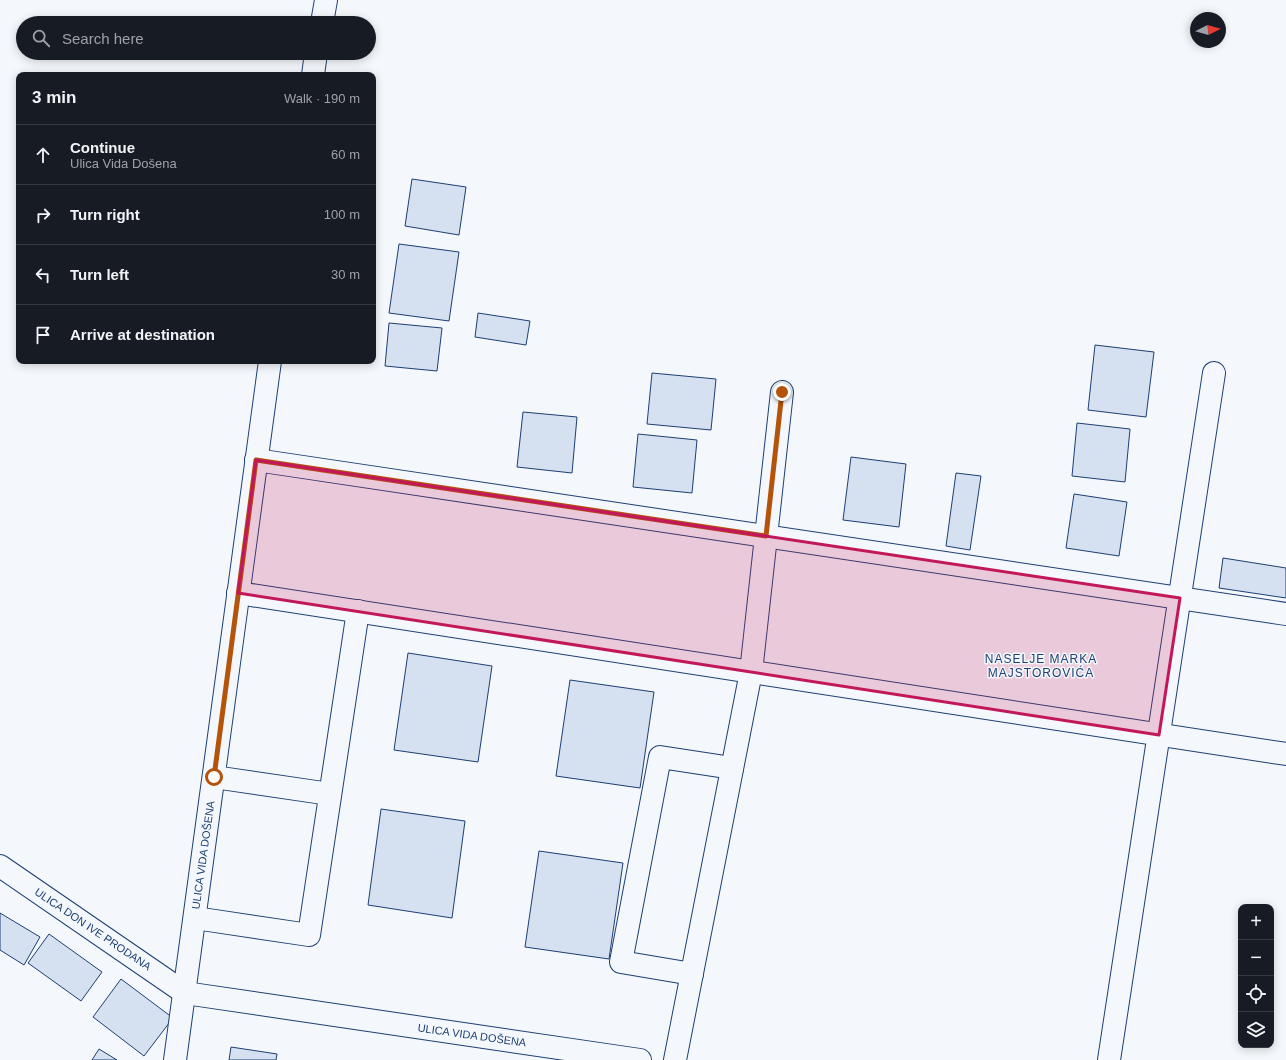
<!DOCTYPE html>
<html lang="en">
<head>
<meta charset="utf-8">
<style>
  body { margin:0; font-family:Arial,sans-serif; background:#242831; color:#f1f3f6 }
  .controls { position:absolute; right:12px; bottom:12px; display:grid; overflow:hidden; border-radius:8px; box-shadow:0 2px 10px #0003 }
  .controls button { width:36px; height:36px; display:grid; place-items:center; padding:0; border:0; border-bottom:1px solid #363941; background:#171b24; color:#f1f3f6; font:20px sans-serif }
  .compass { position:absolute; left:1190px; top:12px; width:36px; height:36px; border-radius:50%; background:#171b24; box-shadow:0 2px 10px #0003; rotate:84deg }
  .stop { position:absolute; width:12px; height:12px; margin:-9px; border:3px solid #b45309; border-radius:50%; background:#fff }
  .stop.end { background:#b45309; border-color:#fff; box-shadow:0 1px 4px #0008 }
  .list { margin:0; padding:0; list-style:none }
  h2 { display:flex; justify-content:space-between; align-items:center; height:52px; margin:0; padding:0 16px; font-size:17px }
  h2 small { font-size:13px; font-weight:400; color:#9ea1a6 }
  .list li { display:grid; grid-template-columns:26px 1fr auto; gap:12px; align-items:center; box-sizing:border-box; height:60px; padding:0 16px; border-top:1px solid #363941 }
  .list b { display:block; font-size:15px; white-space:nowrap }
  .list p { margin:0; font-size:13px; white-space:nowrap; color:#9ea1a6 }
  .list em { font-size:13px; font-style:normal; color:#9ea1a6 }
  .icon { flex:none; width:22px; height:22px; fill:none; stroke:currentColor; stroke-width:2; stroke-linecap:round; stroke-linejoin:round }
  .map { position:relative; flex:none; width:1286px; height:1060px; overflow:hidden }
  .search { position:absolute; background:#171b24; box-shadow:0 2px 10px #0003; left:16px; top:16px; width:360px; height:44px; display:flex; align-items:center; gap:10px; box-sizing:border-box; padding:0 14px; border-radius:22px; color:#9ea1a6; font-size:15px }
  .panel { position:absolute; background:#171b24; box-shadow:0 2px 10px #0003; left:16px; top:72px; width:360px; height:292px; border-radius:8px }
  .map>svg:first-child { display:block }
  .building { fill:#d5e0f0; stroke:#1d3f73 }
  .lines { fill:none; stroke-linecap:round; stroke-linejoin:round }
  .minor-casing { stroke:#1d3f73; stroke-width:24 }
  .minor { stroke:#f4f7fb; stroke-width:22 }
  .route { stroke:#b45309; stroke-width:5 }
  .marked { fill:#c2185b; fill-opacity:0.2; stroke:#c2185b; stroke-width:3; stroke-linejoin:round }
  .labels { text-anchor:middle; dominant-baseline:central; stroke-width:3; stroke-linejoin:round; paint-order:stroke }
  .street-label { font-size:11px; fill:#1d3f73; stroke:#f4f7fb }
  .neighbourhood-label { font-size:12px; letter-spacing:1px; fill:#1d3f73; stroke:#f4f7fb }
</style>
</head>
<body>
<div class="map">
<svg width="1286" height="1060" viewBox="0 0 1286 1060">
  <rect width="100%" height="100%" fill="#f4f7fb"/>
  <!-- building -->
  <g class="building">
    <path d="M412 179 466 187 459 235 405 226Z"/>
    <path d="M399 244 459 252 449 321 389 313Z"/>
    <path d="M478 313 530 321 526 345 475 337Z"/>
    <path d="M389 323 442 328 437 371 385 366Z"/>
    <path d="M1095 345 1154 352 1146 417 1088 410Z"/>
    <path d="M652 373 716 379 711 430 647 424Z"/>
    <path d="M523 412 577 417 572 473 517 467Z"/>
    <path d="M1077 423 1130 429 1125 482 1072 476Z"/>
    <path d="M638 434 697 440 692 493 633 487Z"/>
    <path d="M851 457 906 464 899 527 843 520Z"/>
    <path d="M956 473 981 476 970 550 946 546Z"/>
    <path d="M1074 494 1127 502 1119 556 1066 548Z"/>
    <path d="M1223 558 1286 568V598L1219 588Z"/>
    <path d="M408 653 492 666 478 762 394 750Z"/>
    <path d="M570 680 654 692 640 788 556 776Z"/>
    <path d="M381 809 465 821 452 918 368 905Z"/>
    <path d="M539 851 623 863 609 959 525 947Z"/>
    <path d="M0 913 40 937 24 965 0 950Z"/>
    <path d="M49 934 102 972 81 1001 28 963Z"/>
    <path d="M121 979 173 1018 144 1056 93 1017Z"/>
    <path d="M231 1047 277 1054 276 1060H229Z"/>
    <path d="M99 1049 117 1060H92Z"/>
  </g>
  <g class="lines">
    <defs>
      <g id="minor">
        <path d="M322 23 326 0"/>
        <path d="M313 75 316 53"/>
        <path d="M256 460 1286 614"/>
        <path d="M238 593 1286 754"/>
        <path d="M214 777 330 794"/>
        <path d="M0 866 185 993 640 1060"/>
        <path d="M195 918 309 935 358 611"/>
        <path d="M692 974 621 962 660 757 732 768"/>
        <path d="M175 1060 270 361"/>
        <path d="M675 1060 751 672 782 392"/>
        <path d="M1109 1060 1214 373"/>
      </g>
    </defs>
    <!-- minor casing -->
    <use href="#minor" class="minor-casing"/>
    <!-- minor -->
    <use href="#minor" class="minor"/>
  </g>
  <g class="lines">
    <!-- route -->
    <path class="route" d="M214 777 256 460 766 536 782 392"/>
  </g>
  <!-- marked area -->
  <path class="marked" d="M256 460 1180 598 1159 735 238 593Z"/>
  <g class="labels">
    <!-- street labels -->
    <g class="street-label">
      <text transform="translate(203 855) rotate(-82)">ULICA VIDA DOŠENA</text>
      <text transform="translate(93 929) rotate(34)">ULICA DON IVE PRODANA</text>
      <text transform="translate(472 1035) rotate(8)">ULICA VIDA DOŠENA</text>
    </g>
    <!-- neighbourhood labels -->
    <g class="neighbourhood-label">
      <text x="1041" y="659">NASELJE MARKA<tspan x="1041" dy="14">MAJSTOROVIĆA</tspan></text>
    </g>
  </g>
</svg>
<div class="controls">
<button>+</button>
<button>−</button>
<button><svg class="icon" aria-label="locate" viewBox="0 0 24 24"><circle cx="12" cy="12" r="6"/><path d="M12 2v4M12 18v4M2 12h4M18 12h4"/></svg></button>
<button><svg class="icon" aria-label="layers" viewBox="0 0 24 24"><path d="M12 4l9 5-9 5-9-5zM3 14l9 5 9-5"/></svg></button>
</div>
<svg class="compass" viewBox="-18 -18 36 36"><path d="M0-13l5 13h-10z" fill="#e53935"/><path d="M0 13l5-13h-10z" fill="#9ea1a6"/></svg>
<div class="stop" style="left:214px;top:777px"></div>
<div class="stop end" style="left:782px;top:392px"></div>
<div class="search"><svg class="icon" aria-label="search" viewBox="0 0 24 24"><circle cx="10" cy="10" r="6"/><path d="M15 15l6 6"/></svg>Search here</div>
<section class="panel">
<h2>3 min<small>Walk · 190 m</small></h2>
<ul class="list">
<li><svg class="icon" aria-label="ahead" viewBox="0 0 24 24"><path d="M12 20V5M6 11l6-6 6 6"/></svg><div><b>Continue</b><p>Ulica Vida Došena</p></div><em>60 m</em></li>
<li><svg class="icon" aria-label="right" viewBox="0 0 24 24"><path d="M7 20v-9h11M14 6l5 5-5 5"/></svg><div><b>Turn right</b></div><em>100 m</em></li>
<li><svg class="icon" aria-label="left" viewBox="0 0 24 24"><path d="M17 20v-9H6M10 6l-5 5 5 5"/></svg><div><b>Turn left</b></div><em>30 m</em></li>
<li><svg class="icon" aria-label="arrive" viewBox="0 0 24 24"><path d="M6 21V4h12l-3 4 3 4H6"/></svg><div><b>Arrive at destination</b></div></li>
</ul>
</section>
</div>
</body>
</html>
